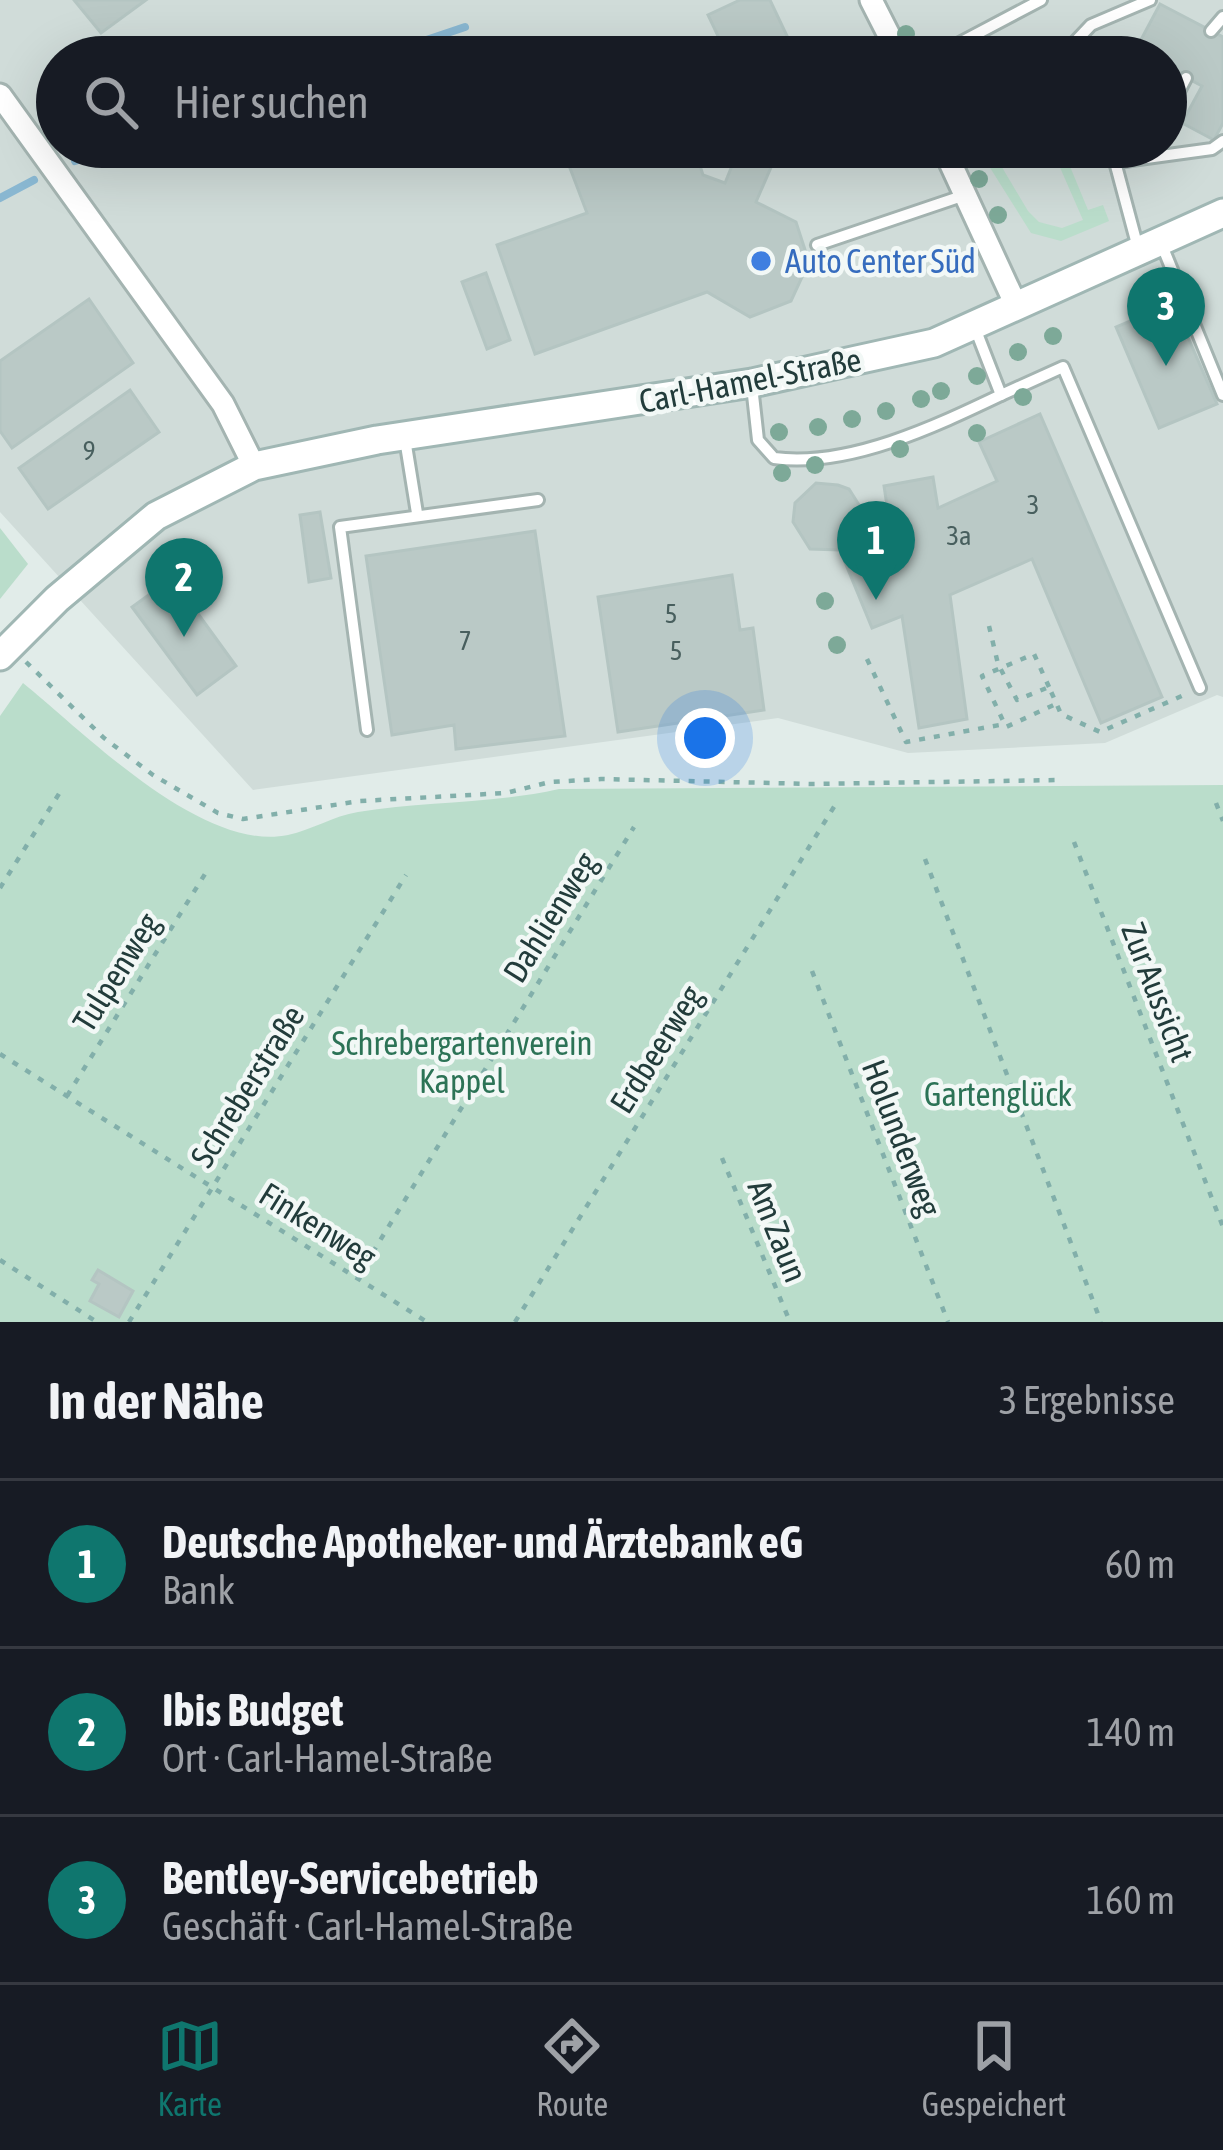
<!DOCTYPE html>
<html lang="de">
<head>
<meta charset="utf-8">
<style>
  body { margin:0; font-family:"Asap Condensed",sans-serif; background:#20242c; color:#f1f3f6 }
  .you { position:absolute; left:705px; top:738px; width:42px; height:42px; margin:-30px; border:9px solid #fff; border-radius:50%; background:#1a73e8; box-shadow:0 0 0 18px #1a73e833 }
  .badge { display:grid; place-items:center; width:78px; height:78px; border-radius:50%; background:#0f766e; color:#fff; font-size:39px; font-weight:700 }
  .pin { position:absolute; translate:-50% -99px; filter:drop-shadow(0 3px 6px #0008) }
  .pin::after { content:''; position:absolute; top:63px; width:42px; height:36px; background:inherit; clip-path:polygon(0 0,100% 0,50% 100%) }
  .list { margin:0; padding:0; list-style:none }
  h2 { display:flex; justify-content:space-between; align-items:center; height:156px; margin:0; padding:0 48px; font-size:51px }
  h2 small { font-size:39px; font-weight:400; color:#9ea1a6 }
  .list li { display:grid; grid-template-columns:78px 1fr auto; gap:36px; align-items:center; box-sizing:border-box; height:168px; padding:0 48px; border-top:3px solid #363941 }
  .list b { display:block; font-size:45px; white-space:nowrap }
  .list p { margin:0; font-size:39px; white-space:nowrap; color:#9ea1a6 }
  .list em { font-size:39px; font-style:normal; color:#9ea1a6 }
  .icon { flex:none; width:66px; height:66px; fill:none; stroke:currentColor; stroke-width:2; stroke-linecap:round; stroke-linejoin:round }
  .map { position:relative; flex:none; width:1223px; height:1322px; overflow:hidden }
  .search { position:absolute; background:#171b24; box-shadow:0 12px 48px #0002; left:36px; right:36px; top:36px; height:132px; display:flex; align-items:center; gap:30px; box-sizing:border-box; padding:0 42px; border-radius:66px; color:#9ea1a6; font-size:45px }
  .sheet { height:660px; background:#171b24 }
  nav { display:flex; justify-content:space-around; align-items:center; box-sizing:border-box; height:168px; border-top:3px solid #363941; background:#171b24; font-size:33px; color:#9ea1a6 }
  nav a { display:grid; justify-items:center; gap:6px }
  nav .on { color:#0f766e }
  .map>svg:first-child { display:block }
  .built { fill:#d0dcd9; fill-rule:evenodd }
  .green { fill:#baddcb }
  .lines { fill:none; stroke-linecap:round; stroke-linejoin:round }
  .stream { stroke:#89b7d1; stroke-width:8 }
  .building { fill:#bac9c6; stroke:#b4c5c2; stroke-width:3 }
  .service-casing { stroke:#a4b4b1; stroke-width:16 }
  .minor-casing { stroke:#a4b4b1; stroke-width:27 }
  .secondary-casing { stroke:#a0b7b4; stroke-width:33 }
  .path { stroke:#82afaa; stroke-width:4.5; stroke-dasharray:6 9; stroke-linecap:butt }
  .service { stroke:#fff; stroke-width:10 }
  .minor { stroke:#fff; stroke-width:21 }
  .secondary { stroke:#fff; stroke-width:27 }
  .tree { fill:#7da998 }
  .shop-dot { fill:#3f7fe0; stroke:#f2f8f6; stroke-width:4.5 }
  .labels { text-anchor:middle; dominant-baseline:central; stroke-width:9; stroke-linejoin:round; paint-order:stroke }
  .number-label { font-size:27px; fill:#485f5e }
  .shop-label { font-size:33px; fill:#366cbe; stroke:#f2f8f6; text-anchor:start }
  .street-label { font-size:33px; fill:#223c3b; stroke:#f2f8f6 }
  .park-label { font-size:33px; fill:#2c7356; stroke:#f2f8f6 }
</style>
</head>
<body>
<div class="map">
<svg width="1223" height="1322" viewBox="0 0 1223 1322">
  <rect width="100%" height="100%" fill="#e1ece9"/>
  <!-- built -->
  <path class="built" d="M0 0H1223V697L1217 695 1105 743 908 753 778 718 253 790 0 512ZM57 57H1166V147H57Z"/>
  <!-- green -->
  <g class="green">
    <path d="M977 147H990L1028 211 1039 222 1062 228 1083 220 1051 147H1062L1088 210 1103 205 1109 221 1061 241 1031 233Z"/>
    <path d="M0 528 28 564 0 599Z"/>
    <path d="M23 683C85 733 202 853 288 835 312 830 333 816 358 812 425 801 492 804 559 789L1223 785V1322H0V716Z"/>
  </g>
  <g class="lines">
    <!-- stream -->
    <g class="stream">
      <path d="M376 57 465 27"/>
      <path d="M75 161 112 147"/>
      <path d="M0 198 34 180"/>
    </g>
  </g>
  <!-- building -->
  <g class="building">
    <path d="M74 0H146L101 33Z"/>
    <path d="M740 0H770L797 57H728L708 15Z"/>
    <path d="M1160 4 1223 37V123L1214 140 1182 123 1202 86 1166 67V57L1135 51Z"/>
    <path d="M562 147H694L703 175 725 183 738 151 772 165 756 202 796 222 809 262 791 301 750 317 707 292 535 354 497 245 587 213Z"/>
    <path d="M486 273 510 340 487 349 462 282Z"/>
    <path d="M89 299 133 363 12 448 0 431V361Z"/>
    <path d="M1173 303 1217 404 1159 428 1116 327Z"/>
    <path d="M130 390 159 432 48 509 19 468Z"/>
    <path d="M1040 414 1162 697 1101 723 1032 559 950 595 967 719 919 728 902 616 872 628 840 550 810 549 793 522 795 503 816 483 838 485 849 489 861 508 856 537 890 526 884 486 933 477 938 508 997 481 979 442Z"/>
    <path d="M320 512 331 578 309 582 300 515Z"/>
    <path d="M535 531 565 736 456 749 454 725 392 735 366 556Z"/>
    <path d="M732 575 740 630 753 628 764 710 618 732 598 597Z"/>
    <path d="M172 578 236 666 197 695 132 607Z"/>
    <path d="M98 1270 133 1291 119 1317 90 1301 99 1284 92 1280Z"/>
  </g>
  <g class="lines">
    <defs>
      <g id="service">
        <path d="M1211 31 1223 17"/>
        <path d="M933 57 1041 0"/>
        <path d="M1075 57 1074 43 1091 25 1150 0"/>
        <path d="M1166 116 1186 78"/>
        <path d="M1111 147 1138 248"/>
        <path d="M1117 162 1212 149 1223 141"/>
        <path d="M1161 243 1223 395"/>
        <path d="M817 245 965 195"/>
        <path d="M752 386 758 440 774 458C848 468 936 426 1001 395L975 328"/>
        <path d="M1001 395 1063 367 1200 688"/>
        <path d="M405 439 417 513"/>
        <path d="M367 730 340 527 538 500"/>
      </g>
      <g id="minor">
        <path d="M871 0 900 57"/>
        <path d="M0 95 223 404 254 466"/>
        <path d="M943 147 1015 303"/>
      </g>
      <path id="secondary" d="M0 656 57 599 156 516 254 466 377 440 752 383 934 343 1223 213"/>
    </defs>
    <!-- service casing -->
    <use href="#service" class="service-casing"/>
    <!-- minor casing -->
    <use href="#minor" class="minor-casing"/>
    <!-- secondary casing -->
    <use href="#secondary" class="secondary-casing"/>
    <!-- path -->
    <g class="path">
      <path d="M989 626 998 664 1017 700 1049 687 1061 714 1100 732 1184 695"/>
      <path d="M867 659 906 742 1005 724"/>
      <path d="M26 662 104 738 153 775 218 813 243 819 360 801 506 793 550 782 601 779 813 784 1059 780"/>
      <path d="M1049 687 1034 654 982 676 1006 727 1056 704"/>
      <path d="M1216 803 1223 821"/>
      <path d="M1074 842 1223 1227"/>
      <path d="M925 859 1101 1322"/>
      <path d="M0 888 62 789"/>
      <path d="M812 971 948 1322"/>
      <path d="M0 1054 427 1322"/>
      <path d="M67 1096 205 874"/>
      <path d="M722 1158 790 1322"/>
      <path d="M0 1260 97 1322"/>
      <path d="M357 1278 634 827"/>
      <path d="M129 1322 406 875"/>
      <path d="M515 1322 837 802"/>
    </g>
    <!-- service -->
    <use href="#service" class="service"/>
    <!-- minor -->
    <use href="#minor" class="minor"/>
    <!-- secondary -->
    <use href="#secondary" class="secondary"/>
  </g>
  <!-- trees -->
  <g class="tree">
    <circle cx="906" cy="34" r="9"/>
    <circle cx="979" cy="179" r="9"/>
    <circle cx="998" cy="215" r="9"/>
    <circle cx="1053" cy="336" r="9"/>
    <circle cx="1018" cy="352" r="9"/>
    <circle cx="977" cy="376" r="9"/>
    <circle cx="941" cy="391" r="9"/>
    <circle cx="1023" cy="397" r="9"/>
    <circle cx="921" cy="399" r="9"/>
    <circle cx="886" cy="411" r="9"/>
    <circle cx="852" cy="419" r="9"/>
    <circle cx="818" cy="427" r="9"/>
    <circle cx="779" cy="432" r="9"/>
    <circle cx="977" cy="433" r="9"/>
    <circle cx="900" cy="449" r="9"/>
    <circle cx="815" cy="465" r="9"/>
    <circle cx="782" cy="473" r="9"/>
    <circle cx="825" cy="601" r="9"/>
    <circle cx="837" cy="645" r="9"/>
  </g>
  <!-- markers -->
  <circle class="shop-dot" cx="761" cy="261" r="12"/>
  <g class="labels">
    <!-- number labels -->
    <g class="number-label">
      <text x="89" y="450">9</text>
      <text x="1033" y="504">3</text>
      <text x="959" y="535">3a</text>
      <text x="671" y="613">5</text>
      <text x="465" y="640">7</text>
      <text x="676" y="650">5</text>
    </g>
    <!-- shop labels -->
    <g class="shop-label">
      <text x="785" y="261">Auto Center Süd</text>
    </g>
    <!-- street labels -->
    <g class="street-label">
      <text transform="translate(750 380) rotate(-11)">Carl-Hamel-Straße</text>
      <text transform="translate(550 917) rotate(-58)">Dahlienweg</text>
      <text transform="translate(116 972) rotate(-58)">Tulpenweg</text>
      <text transform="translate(1158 992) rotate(69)">Zur Aussicht</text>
      <text transform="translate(656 1049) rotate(-58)">Erdbeerweg</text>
      <text transform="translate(247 1086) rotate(-58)">Schreberstraße</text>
      <text transform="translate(902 1138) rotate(69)">Holunderweg</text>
      <text transform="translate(318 1225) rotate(32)">Finkenweg</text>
      <text transform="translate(778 1231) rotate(68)">Am Zaun</text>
    </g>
    <!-- park labels -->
    <g class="park-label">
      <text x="462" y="1043">Schrebergartenverein<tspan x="462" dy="38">Kappel</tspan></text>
      <text x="998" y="1094">Gartenglück</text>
    </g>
  </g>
</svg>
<div class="you"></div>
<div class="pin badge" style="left:876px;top:600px">1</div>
<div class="pin badge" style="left:184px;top:637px">2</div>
<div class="pin badge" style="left:1166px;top:366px">3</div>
<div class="search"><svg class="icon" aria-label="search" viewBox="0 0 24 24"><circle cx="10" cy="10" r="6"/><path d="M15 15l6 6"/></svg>Hier suchen</div>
</div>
<section class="sheet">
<h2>In der Nähe<small>3 Ergebnisse</small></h2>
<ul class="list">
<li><span class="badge">1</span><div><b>Deutsche Apotheker- und Ärztebank eG</b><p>Bank</p></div><em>60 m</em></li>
<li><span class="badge">2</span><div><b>Ibis Budget</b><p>Ort · Carl-Hamel-Straße</p></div><em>140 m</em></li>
<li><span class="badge">3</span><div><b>Bentley-Servicebetrieb</b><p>Geschäft · Carl-Hamel-Straße</p></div><em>160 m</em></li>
</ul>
</section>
<nav>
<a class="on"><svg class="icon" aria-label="map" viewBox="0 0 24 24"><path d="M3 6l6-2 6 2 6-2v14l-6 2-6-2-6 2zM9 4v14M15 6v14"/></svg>Karte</a>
<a><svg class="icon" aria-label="directions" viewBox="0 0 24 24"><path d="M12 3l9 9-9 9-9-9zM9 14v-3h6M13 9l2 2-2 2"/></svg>Route</a>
<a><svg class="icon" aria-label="saved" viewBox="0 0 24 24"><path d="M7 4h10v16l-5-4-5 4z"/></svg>Gespeichert</a>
</nav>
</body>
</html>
